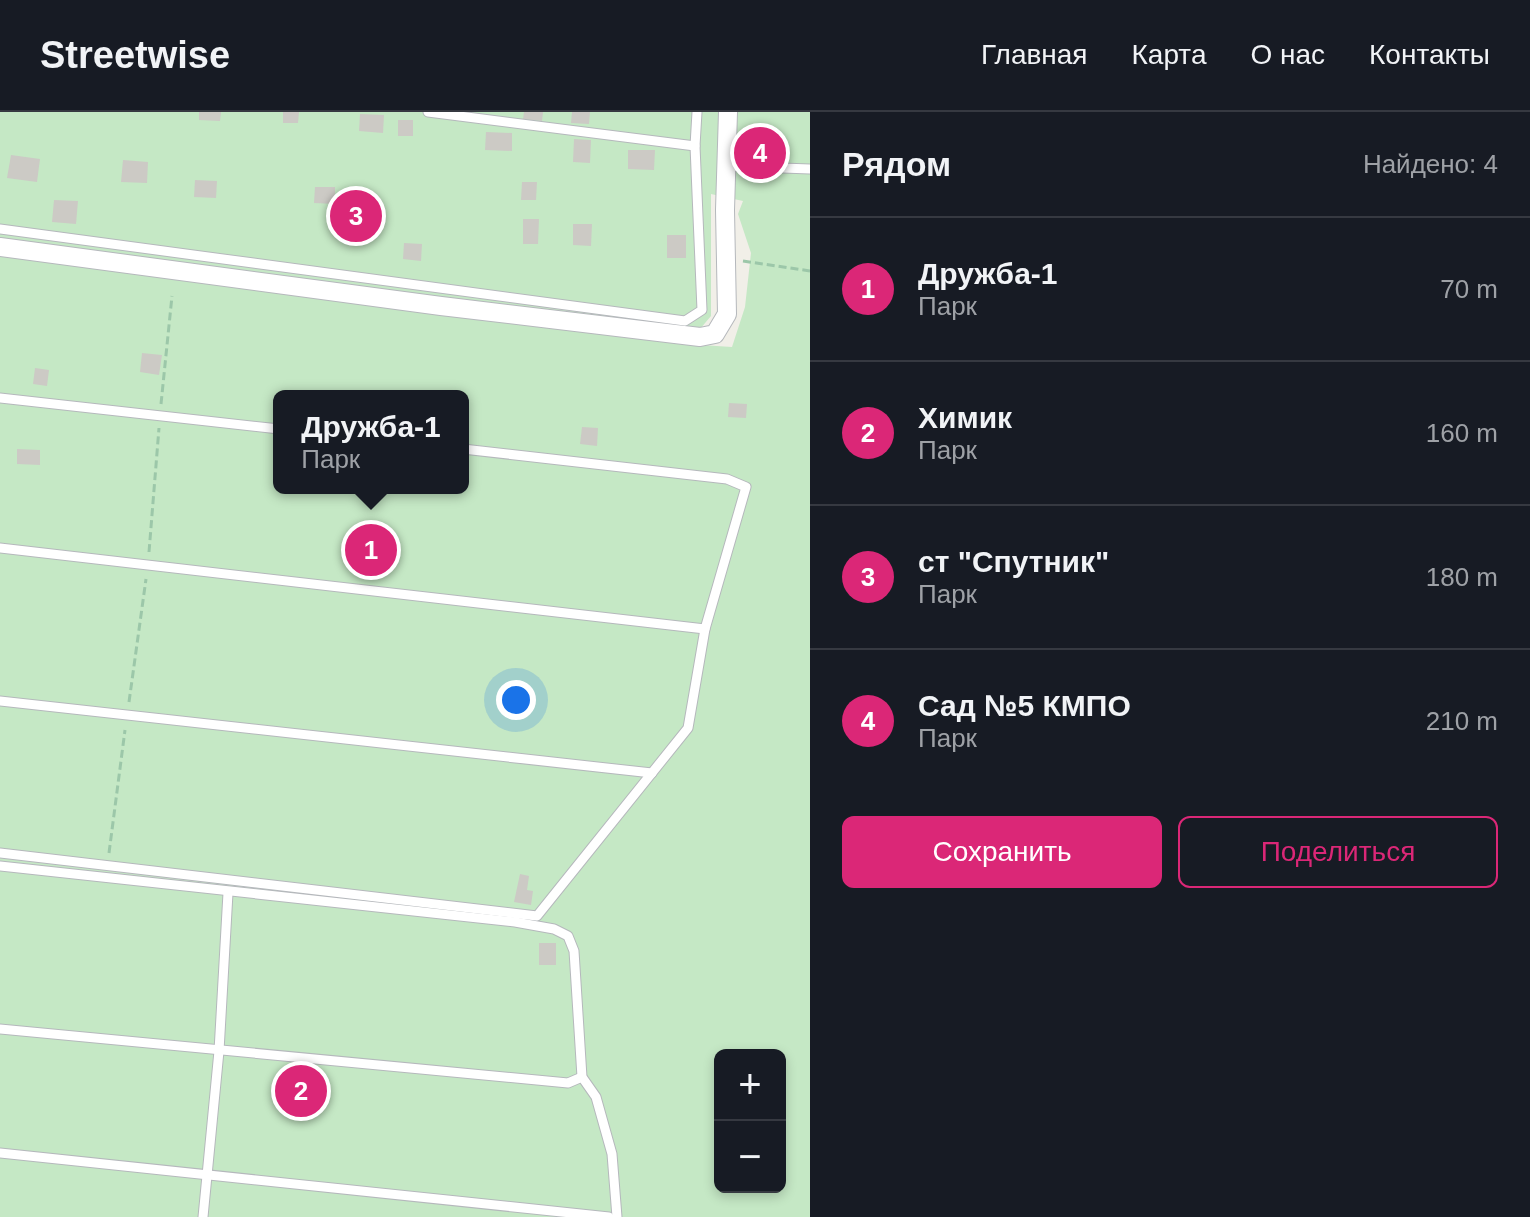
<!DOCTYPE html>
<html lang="ru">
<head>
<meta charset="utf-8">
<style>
  body { margin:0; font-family:Arial,sans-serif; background:#242831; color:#f1f3f6 }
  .controls { position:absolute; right:24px; bottom:24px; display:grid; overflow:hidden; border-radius:12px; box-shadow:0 4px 12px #0003 }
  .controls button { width:72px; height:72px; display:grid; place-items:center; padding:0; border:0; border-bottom:2px solid #363941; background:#171b24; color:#f1f3f6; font:40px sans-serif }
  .you { position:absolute; left:516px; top:588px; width:28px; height:28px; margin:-20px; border:6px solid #fff; border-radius:50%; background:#1a73e8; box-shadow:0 0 0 12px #1a73e833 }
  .badge { display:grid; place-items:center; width:52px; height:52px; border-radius:50%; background:#db2777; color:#fff; font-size:26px; font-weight:700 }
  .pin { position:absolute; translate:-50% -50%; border:4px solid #fff; box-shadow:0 2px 8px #0006 }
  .popup { position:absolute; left:273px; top:278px; width:196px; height:104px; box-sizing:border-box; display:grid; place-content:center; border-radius:12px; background:#171b24; filter:drop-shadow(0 2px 6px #0005); font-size:26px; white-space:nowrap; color:#9ea1a6 }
  .popup b { font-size:30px; color:#f1f3f6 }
  .popup::after { content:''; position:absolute; left:50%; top:100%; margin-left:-16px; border:16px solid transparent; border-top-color:#171b24 }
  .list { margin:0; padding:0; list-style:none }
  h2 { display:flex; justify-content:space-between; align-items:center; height:104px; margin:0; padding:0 32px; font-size:34px }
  h2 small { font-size:26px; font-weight:400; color:#9ea1a6 }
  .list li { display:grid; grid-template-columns:52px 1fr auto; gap:24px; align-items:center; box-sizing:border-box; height:144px; padding:0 32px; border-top:2px solid #363941 }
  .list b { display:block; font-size:30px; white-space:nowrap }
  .list p { margin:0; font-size:26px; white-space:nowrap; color:#9ea1a6 }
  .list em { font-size:26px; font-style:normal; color:#9ea1a6 }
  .actions { display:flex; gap:16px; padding:24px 32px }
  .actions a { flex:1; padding:18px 0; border:2px solid #db2777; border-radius:12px; text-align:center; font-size:28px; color:#db2777 }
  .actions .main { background:#db2777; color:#fff }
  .map { position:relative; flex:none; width:810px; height:1105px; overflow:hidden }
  header { display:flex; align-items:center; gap:48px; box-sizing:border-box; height:112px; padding:0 40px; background:#171b24; border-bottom:2px solid #363941 }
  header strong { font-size:38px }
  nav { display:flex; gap:44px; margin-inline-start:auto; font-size:28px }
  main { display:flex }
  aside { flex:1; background:#171b24 }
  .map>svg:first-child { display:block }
  .green { fill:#c5e8c5; fill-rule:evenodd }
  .building { fill:#cccac5 }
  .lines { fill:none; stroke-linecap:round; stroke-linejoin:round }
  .service-casing { stroke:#b5b8bc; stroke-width:11 }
  .minor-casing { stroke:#b5b8bc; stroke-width:20 }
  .path { stroke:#9cc7a9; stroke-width:3; stroke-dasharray:8 4; stroke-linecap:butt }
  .service { stroke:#fff; stroke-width:9 }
  .minor { stroke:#fff; stroke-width:18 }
</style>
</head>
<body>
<header>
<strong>Streetwise</strong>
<nav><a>Главная</a><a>Карта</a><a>О нас</a><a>Контакты</a></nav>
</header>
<main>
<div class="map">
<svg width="810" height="1105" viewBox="0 0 810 1105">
  <rect width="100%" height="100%" fill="#f1efe8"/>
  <!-- green -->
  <path class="green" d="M0 0H810V1105H0V142L701 233 732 235 745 195 751 141 738 102 743 89 711 82V204L700 217 440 187 0 127ZM279 284H463V376H279ZM720 943H780V1075H720Z"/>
  <!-- building -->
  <g class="building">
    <path d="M199 0H221L220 9 199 8Z"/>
    <path d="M283 0H299L298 11H283Z"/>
    <path d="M524 0H543L542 9 523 7Z"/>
    <path d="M572 0H590L589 12 571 11Z"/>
    <path d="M360 2 384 3 383 21 359 19Z"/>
    <rect x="398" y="8" width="15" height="16"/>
    <path d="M486 20 512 21V39L485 38Z"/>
    <path d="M574 27 591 28 590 51 573 50Z"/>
    <path d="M628 38H655L654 58 628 57Z"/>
    <path d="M11 43 40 47 37 70 7 66Z"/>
    <path d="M123 48 148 50 147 71 121 70Z"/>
    <path d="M195 68 217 69 216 86 194 85Z"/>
    <path d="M522 70H537L536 88H521Z"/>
    <path d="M315 75H335V92L314 91Z"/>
    <path d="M54 88 78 89 76 112 52 110Z"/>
    <path d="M523 107H539L538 132H523Z"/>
    <path d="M573 112H592L591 134 573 133Z"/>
    <rect x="667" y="123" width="19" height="23"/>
    <path d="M404 131 422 132 421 149 403 147Z"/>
    <path d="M142 241 162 243 159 263 140 260Z"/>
    <path d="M35 256 49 258 47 274 33 272Z"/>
    <path d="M729 291 747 292 746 306 728 305Z"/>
    <path d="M582 315 598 316 597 334 580 332Z"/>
    <path d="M17 337 40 338V353L17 352Z"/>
    <path d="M520 762 529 764 527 778 533 779 531 793 514 790Z"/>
    <rect x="539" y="831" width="17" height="22"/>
  </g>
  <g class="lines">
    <defs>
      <g id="service">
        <path d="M428 0 695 34"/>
        <path d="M728 54 810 57"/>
        <path d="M0 117 685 209 702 198 695 34 697 0"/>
        <path d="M0 286 279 317"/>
        <path d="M0 436 705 517"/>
        <path d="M0 589 652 661"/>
        <path d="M0 741 537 804 688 616 705 517 746 375 727 367 463 337"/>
        <path d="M0 754 515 810 554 817 568 824 574 839 582 965 596 985 612 1042 617 1105"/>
        <path d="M0 917 568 971 582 965"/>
        <path d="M0 1041 609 1105"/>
        <path d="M203 1105 219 939 228 781"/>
      </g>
      <path id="minor" d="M0 135 441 194 700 225 715 222 727 202 725 98 728 0"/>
    </defs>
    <!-- service casing -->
    <use href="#service" class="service-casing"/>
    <!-- minor casing -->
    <use href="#minor" class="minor-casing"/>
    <!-- path -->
    <g class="path">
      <path d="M743 149 810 159"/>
      <path d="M161 292 172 184"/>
      <path d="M149 440 159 316"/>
      <path d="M129 590 146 467"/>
      <path d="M109 741 125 618"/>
    </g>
    <!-- service -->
    <use href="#service" class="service"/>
    <!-- minor -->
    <use href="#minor" class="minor"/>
  </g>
</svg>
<div class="controls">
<button>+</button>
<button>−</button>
</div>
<div class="you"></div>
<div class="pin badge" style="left:371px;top:438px">1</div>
<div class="popup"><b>Дружба-1</b>Парк</div>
<div class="pin badge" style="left:301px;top:979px">2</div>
<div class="pin badge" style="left:356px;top:104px">3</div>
<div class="pin badge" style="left:760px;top:41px">4</div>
</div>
<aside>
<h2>Рядом<small>Найдено: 4</small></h2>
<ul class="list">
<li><span class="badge">1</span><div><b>Дружба-1</b><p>Парк</p></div><em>70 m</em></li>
<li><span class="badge">2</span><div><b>Химик</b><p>Парк</p></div><em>160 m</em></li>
<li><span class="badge">3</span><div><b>ст &quot;Спутник&quot;</b><p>Парк</p></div><em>180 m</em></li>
<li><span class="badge">4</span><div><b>Сад №5 КМПО</b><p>Парк</p></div><em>210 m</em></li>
</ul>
<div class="actions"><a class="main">Сохранить</a><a>Поделиться</a></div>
</aside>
</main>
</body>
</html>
